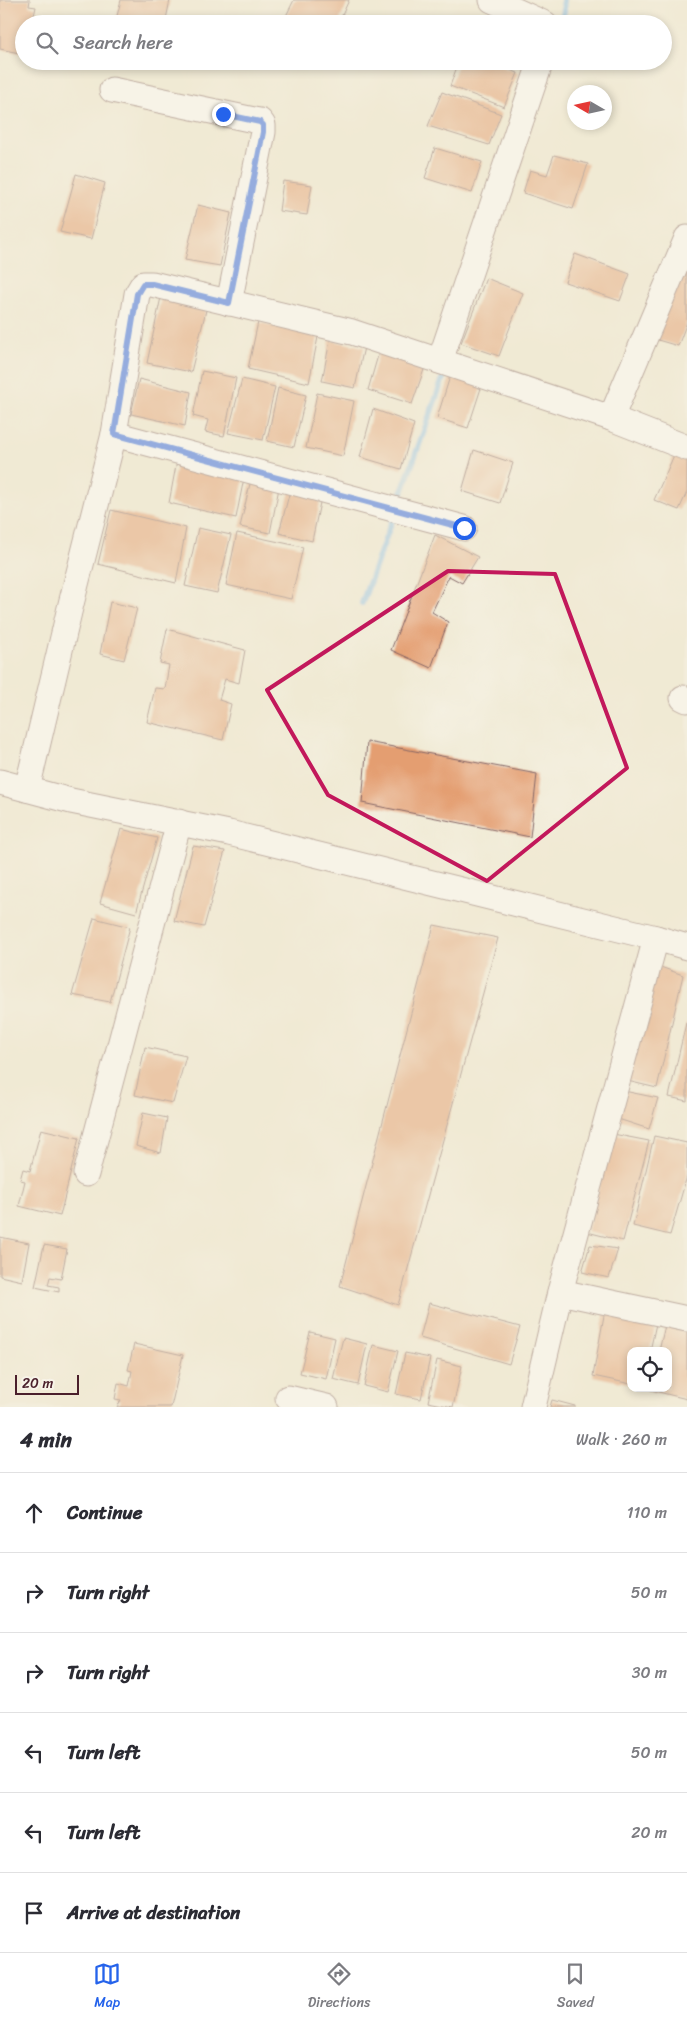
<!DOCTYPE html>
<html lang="en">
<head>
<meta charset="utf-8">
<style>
  body { margin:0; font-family:Sriracha,sans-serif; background:#f7f7f7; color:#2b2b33 }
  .controls { position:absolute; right:15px; bottom:15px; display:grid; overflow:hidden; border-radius:10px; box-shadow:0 2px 8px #0003 }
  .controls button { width:45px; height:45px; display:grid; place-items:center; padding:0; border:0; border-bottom:1px solid #e1e1e2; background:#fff; color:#2b2b33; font:25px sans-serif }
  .compass { position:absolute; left:567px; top:85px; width:45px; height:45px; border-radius:50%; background:#fff; box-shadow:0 2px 8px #0003; rotate:279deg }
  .scale { position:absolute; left:15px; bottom:12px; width:64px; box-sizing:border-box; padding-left:5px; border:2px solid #4a1f2b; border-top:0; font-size:14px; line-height:18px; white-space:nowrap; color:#4a1f2b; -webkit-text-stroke:4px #f7f3e8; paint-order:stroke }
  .stop { position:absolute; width:15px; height:15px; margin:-11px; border:4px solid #2563eb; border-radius:50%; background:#fff }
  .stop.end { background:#2563eb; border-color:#fff; box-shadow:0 1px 5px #0008 }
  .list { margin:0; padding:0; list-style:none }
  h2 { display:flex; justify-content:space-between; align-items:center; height:65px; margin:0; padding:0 20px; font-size:21px }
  h2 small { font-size:16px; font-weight:400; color:#7c7c81 }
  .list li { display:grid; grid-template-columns:32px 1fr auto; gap:15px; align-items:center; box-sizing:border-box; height:80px; padding:0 20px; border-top:1px solid #e1e1e2 }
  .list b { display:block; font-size:19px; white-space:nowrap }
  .list em { font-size:16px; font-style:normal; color:#7c7c81 }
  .icon { flex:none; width:28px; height:28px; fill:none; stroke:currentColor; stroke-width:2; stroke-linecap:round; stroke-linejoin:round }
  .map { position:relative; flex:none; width:687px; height:1407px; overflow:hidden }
  .search { position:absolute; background:#fff; box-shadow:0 2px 8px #0003; left:15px; right:15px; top:15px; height:55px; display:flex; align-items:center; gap:12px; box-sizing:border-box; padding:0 18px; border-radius:28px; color:#7c7c81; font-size:19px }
  .sheet { height:545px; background:#fff }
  nav { display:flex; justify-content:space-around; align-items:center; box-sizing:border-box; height:70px; border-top:1px solid #e1e1e2; background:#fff; font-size:14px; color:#7c7c81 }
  nav a { display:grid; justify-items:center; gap:2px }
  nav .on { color:#2563eb }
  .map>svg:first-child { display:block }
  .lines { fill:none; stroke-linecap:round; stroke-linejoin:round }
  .stream { stroke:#7abaee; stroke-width:6 }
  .building { fill:#e49e71 }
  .minor-casing { stroke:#846666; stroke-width:27 }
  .minor { stroke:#fff; stroke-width:25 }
  .route { stroke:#2563eb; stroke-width:6 }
  .marked { fill:none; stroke:#c2185b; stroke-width:4; stroke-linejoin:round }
</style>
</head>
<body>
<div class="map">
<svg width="687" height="1407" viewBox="0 0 687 1407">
  <rect width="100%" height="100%" fill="#f7f3e8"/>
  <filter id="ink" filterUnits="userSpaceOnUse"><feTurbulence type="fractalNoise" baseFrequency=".02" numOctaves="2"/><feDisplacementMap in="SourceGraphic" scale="10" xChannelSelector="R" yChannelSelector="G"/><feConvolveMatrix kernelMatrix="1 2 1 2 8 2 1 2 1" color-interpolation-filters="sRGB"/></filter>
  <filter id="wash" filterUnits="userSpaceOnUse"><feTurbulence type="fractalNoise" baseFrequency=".0096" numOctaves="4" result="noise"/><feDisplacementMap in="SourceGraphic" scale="20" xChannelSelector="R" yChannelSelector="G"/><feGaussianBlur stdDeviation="1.12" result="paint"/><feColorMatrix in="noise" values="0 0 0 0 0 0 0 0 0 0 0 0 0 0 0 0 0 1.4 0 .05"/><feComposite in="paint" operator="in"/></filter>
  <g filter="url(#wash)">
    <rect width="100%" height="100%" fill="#f0ead4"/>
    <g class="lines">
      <!-- stream -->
      <g class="stream">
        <path d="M560 24 564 11 563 0"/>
        <path d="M397 506 446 370"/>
        <path d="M362 603 394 515"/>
      </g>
    </g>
    <g id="blocks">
      <!-- building -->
      <g class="building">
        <path d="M0 0H30L29 6 36 7 32 24H24V54L0 49Z"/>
        <path d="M121 0H170L165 24H115Z"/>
        <path d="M294 0H349L338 24H300L285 18Z"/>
        <path d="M459 61H487L518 73 504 107 450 86Z"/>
        <path d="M442 92 501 114 489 145 428 126Z"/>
        <path d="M435 148 482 162 472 193 425 178Z"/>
        <path d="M554 155 588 164 573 209 523 193 530 170 547 175Z"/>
        <path d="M76 174 105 183 91 239 60 232Z"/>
        <path d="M283 181 312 185 307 215 279 211Z"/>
        <path d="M198 205 231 213 220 266 185 260Z"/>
        <path d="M575 254 630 274 620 301 565 282Z"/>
        <path d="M687 267V322L678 346 651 338Z"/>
        <path d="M486 278 523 293 499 356 461 343Z"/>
        <path d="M161 297 207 306 191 372 147 363Z"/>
        <path d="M258 322 318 337 309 383 248 369Z"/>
        <path d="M330 340 364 347 355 388 322 381Z"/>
        <path d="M381 345 427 361 412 404 368 390Z"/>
        <path d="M452 370 484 379 468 428 437 418Z"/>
        <path d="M202 371 236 378 224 436 205 432 208 420 193 416Z"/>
        <path d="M139 379 191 392 185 426 131 414Z"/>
        <path d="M242 379 275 387 263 440 228 433Z"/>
        <path d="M278 388 306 395 294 447 267 441Z"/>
        <path d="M317 393 354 401 343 456 306 448Z"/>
        <path d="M373 409 414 424 401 469 360 457Z"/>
        <path d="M474 450 513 463 500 503 462 491Z"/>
        <path d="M675 453 687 458V492L679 510 654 500Z"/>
        <path d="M177 460 244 478 236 518 169 503Z"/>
        <path d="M252 475 280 483 270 533 240 527Z"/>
        <path d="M291 487 322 493 312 541 279 533Z"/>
        <path d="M111 510 186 528 176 583 98 564Z"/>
        <path d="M198 528 231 535 217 593 185 586Z"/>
        <path d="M237 533 303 547 291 599 226 585Z"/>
        <path d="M435 535 478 557 462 583 449 576 432 612 448 622 431 668 391 650Z"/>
        <path d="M110 602 137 608 124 660 100 654Z"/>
        <path d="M167 629 245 650 239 683 225 679 219 700 231 704 223 740 147 722 155 688 165 689 169 665 160 663Z"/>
        <path d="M367 742 537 774 530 837 362 803Z"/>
        <path d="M121 829 157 838 136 913 100 903Z"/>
        <path d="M193 846 225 851 204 927 174 921Z"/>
        <path d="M94 918 130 927 110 1002 72 995Z"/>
        <path d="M434 925 498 938 398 1305 340 1286Z"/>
        <path d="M652 964 683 975 657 1088 623 1080Z"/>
        <path d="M686 1023H687V1101L669 1097Z"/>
        <path d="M145 1047 186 1056 173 1103 135 1095Z"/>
        <path d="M619 1090 658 1098 649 1129 612 1117Z"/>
        <path d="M143 1113 167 1118 161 1153 136 1146Z"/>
        <path d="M41 1129 79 1138 60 1216 19 1206 25 1181 20 1180 23 1169 30 1171Z"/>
        <path d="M613 1134 649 1141 623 1241 587 1232Z"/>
        <path d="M654 1136 687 1143V1176L670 1235 633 1226Z"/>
        <path d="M0 1237 29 1243 22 1281 0 1276Z"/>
        <path d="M44 1245 67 1249 61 1279 50 1277 48 1285 59 1287V1292L35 1287Z"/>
        <path d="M590 1245 618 1249 609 1278 582 1272Z"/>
        <path d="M429 1303 520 1327 509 1364 420 1338Z"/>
        <path d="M605 1310 657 1319 650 1351H631V1384L593 1376Z"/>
        <path d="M666 1321 687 1327V1399L650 1390 651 1388H668V1351H659Z"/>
        <path d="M310 1332 335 1338 326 1379 300 1373Z"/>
        <path d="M343 1338 367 1344 358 1385 333 1379Z"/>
        <path d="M134 1344 183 1355 171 1407H117L121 1400 115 1399 118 1383 129 1386 132 1371 128 1370Z"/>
        <path d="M373 1345 398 1351 388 1392 364 1386Z"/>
        <path d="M405 1353 430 1358 421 1399 396 1394Z"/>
        <path d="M437 1360 462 1366 453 1407 428 1402Z"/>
        <path d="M552 1400 575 1406V1407H550Z"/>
      </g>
    </g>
  </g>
  <g filter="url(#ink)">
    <use href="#blocks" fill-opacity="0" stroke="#846666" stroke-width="1"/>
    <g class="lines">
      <defs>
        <g id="minor">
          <path d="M492 0 545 24"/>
          <path d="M112 90 254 120 260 121 263 125V132L229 303"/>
          <path d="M440 361 541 61"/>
          <path d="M611 418 687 238"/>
          <path d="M114 434 464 528"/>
          <path d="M683 698 687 700"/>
          <path d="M0 782 71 801 229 833 656 938 687 947"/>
          <path d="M27 789 69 612 114 434 137 294 143 284H152L352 332 611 418 687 448"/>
          <path d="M86 1174 179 822"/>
          <path d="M560 1292 687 1319"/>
          <path d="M288 1398 326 1407"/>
          <path d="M533 1407 560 1292 656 938"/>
        </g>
      </defs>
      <!-- minor casing -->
      <use href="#minor" class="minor-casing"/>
      <!-- minor -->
      <use href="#minor" class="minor"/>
    </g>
  </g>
  <g class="lines" filter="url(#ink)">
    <!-- route -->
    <path class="route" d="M223 114 260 122 263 125V132L229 303 152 284H143L137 294 114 434 464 528"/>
  </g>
  <!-- marked area -->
  <path d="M0 0H687V1407H0ZM448 571 555 574 627 768 487 881 328 795 267 690Z" fill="#f0ead4" fill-opacity=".55" fill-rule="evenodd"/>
  <path class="marked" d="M448 571 555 574 627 768 487 881 328 795 267 690Z"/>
</svg>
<div class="controls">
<button><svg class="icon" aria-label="locate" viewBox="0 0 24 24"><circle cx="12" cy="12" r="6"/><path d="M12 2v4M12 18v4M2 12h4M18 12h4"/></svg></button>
</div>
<svg class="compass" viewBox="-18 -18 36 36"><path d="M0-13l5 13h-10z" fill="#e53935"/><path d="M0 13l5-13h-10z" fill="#7c7c81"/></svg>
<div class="scale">20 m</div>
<div class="stop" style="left:464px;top:528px"></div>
<div class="stop end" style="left:223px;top:114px"></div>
<div class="search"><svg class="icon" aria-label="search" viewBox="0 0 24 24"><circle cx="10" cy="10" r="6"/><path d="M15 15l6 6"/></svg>Search here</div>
</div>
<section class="sheet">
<h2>4 min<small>Walk · 260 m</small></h2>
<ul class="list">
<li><svg class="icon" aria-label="ahead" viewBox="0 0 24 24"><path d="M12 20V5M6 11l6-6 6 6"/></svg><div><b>Continue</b></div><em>110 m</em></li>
<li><svg class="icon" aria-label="right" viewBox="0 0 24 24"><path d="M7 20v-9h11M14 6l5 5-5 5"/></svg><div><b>Turn right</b></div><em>50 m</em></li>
<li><svg class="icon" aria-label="right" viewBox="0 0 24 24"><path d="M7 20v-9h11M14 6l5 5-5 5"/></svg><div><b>Turn right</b></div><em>30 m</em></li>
<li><svg class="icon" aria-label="left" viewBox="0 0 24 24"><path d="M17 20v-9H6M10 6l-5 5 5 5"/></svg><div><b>Turn left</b></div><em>50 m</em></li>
<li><svg class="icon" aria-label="left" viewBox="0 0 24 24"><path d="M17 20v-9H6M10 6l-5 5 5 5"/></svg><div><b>Turn left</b></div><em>20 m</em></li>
<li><svg class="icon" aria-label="arrive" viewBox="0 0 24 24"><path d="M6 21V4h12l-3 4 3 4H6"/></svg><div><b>Arrive at destination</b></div></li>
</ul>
</section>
<nav>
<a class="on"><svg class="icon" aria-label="map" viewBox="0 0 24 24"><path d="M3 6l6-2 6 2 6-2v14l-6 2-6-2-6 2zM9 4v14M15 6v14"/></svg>Map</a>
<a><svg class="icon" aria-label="directions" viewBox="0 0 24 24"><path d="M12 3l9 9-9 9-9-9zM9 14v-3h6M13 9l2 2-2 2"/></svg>Directions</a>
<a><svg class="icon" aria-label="saved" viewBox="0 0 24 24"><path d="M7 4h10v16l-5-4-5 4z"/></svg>Saved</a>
</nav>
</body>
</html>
